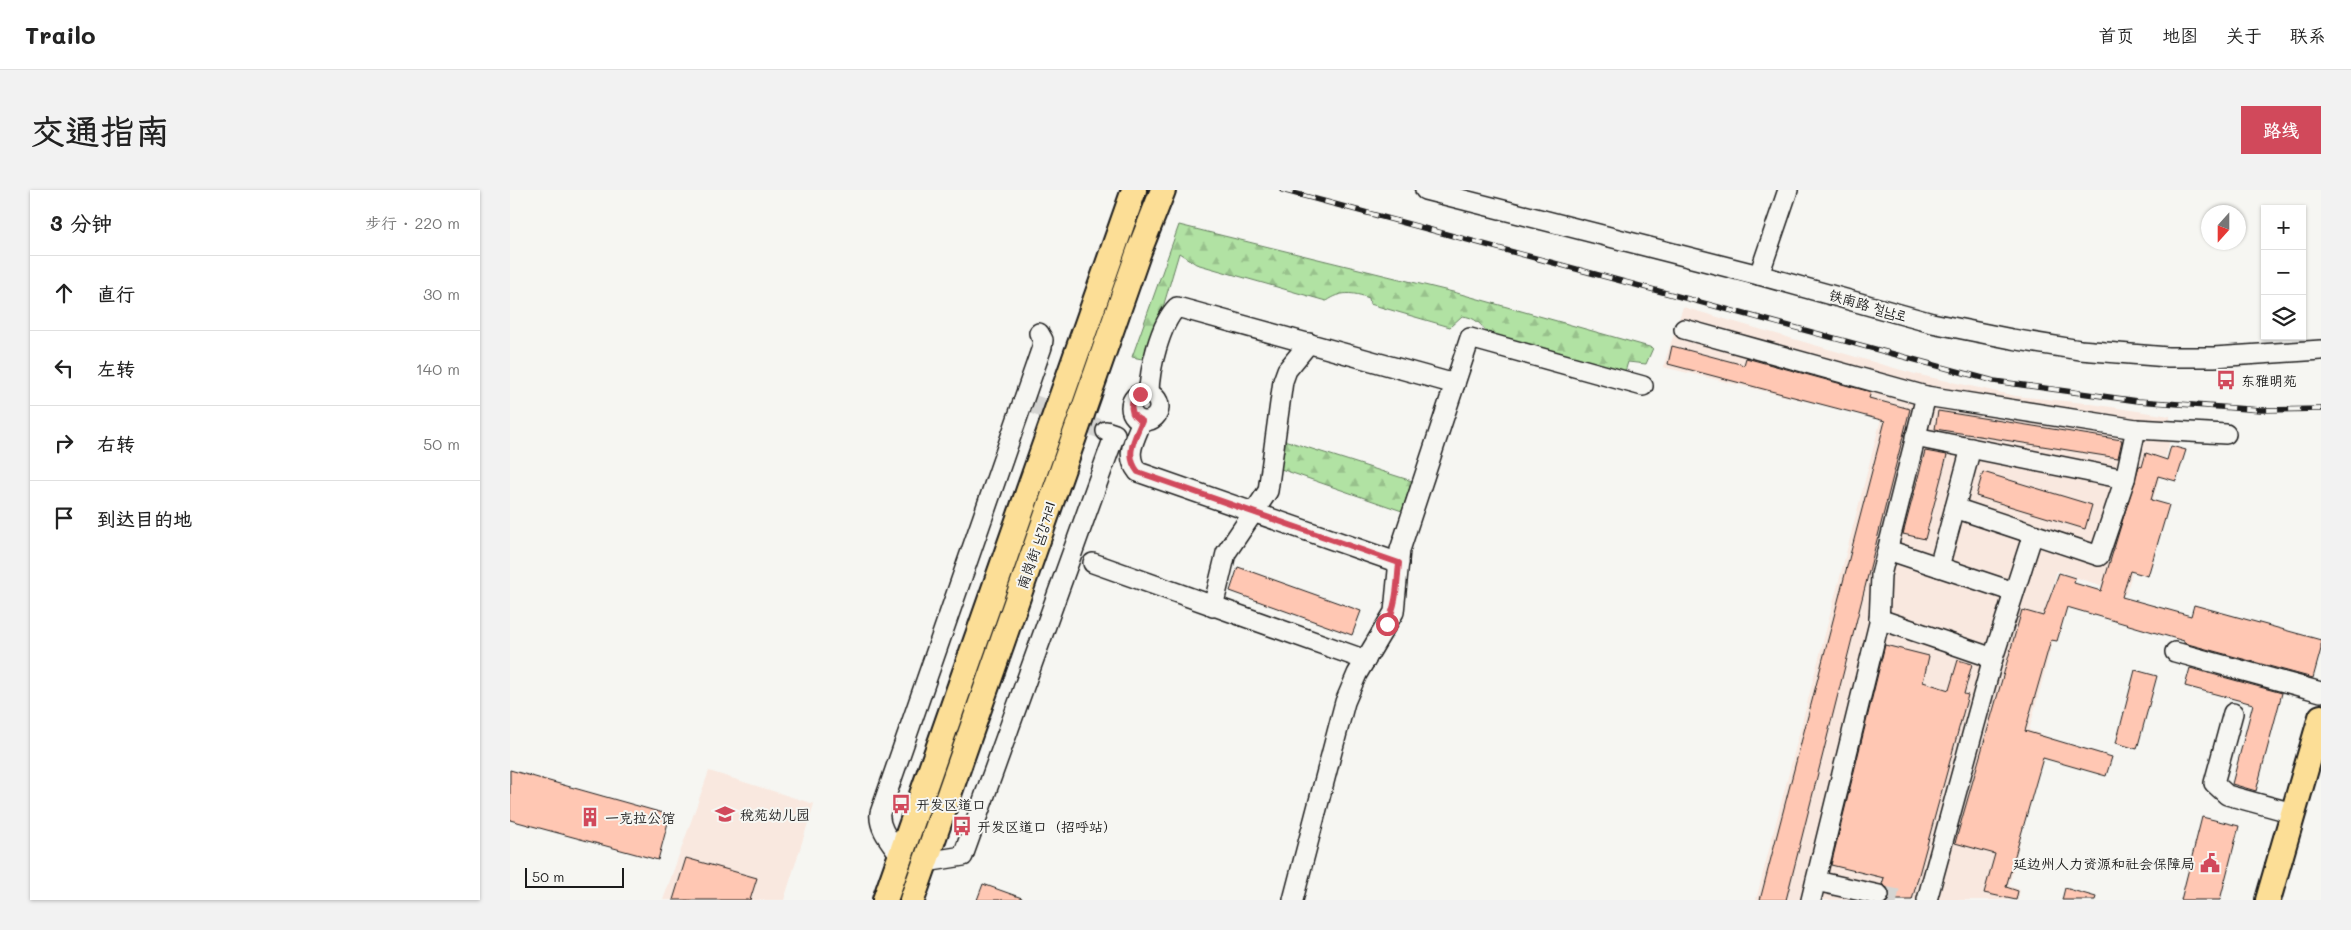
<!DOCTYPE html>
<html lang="zh">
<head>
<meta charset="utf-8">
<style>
  body { margin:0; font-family:Mali,"LXGW WenKai TC","Poor Story",sans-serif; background:#f2f2f2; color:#222 }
  .controls { position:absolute; right:15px; top:15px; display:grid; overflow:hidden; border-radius:0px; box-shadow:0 1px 4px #0004 }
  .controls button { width:45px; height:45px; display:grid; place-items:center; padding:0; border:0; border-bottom:1px solid #e0e0e0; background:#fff; color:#222; font:25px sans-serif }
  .compass { position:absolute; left:1691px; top:15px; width:45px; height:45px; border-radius:50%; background:#fff; box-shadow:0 1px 4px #0004; rotate:201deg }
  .scale { position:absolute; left:15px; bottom:12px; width:99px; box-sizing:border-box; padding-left:5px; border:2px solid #1c1c1c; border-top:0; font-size:14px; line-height:18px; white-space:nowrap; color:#1c1c1c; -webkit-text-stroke:4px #f6f6f2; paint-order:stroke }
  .stop { position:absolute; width:15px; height:15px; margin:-11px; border:4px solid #d1495b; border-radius:50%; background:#fff }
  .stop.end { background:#d1495b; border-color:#fff; box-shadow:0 1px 5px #0008 }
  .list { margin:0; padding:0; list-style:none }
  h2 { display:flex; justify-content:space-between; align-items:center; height:65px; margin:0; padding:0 20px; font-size:21px }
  h2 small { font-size:16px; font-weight:400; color:#767676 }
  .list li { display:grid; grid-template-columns:32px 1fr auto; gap:15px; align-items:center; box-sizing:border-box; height:75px; padding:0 20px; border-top:1px solid #e0e0e0 }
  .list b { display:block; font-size:19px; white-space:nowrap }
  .list em { font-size:16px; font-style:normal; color:#767676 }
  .icon { flex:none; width:28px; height:28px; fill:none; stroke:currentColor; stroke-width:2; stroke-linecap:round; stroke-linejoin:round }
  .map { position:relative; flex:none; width:1811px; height:710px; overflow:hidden; border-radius:0px }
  header { display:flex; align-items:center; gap:30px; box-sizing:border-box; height:70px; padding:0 25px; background:#fff; border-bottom:1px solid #e0e0e0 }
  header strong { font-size:24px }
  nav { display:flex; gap:28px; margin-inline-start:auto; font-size:18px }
  .intro { display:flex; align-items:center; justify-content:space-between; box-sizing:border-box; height:120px; padding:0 30px }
  h1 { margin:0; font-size:35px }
  .button { padding:12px 22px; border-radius:0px; background:#d1495b; color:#fff; font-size:18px; font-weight:700 }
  main { display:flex; gap:30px; padding:0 30px }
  aside { flex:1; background:#fff; border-radius:0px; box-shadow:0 1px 4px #0004 }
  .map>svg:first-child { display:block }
  .built { fill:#f9e8df }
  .forest { fill:url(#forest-firs); stroke:#667f60 }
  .building { fill:#ffc7b3; stroke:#1c1c1c }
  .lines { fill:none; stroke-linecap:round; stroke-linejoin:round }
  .minor-tunnel { stroke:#d5d5d2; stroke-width:19; stroke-dasharray:19 9; stroke-linecap:butt }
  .minor-casing { stroke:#1c1c1c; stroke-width:22 }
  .major-casing { stroke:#1c1c1c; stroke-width:28 }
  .minor { stroke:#f6f6f2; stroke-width:19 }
  .major { stroke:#fcde96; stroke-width:24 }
  .rail-casing { stroke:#1c1c1c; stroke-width:5.5 }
  .rail { stroke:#f6f6f2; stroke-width:4; stroke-dasharray:11; stroke-linecap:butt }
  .route { stroke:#d1495b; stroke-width:6 }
  .labels { text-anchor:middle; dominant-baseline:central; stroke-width:4; stroke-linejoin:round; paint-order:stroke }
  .street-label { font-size:14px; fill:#1c1c1c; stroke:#f6f6f2 }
  .poi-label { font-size:14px; fill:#1c1c1c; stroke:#f6f6f2; text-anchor:start }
</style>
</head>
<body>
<header>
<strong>Trailo</strong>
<nav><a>首页</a><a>地图</a><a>关于</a><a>联系</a></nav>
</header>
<div class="intro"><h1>交通指南</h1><a class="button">路线</a></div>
<main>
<aside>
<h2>3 分钟<small>步行 · 220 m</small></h2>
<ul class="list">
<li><svg class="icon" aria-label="ahead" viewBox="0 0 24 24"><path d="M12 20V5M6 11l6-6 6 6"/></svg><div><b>直行</b></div><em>30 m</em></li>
<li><svg class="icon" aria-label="left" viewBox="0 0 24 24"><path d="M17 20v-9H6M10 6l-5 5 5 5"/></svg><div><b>左转</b></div><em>140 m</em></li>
<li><svg class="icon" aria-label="right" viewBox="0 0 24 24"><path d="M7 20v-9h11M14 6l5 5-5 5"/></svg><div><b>右转</b></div><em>50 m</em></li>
<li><svg class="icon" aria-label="arrive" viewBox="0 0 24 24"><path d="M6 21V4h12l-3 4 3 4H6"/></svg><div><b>到达目的地</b></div></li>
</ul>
</aside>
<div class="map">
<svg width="1811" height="710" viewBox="0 0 1811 710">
  <defs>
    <pattern id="forest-firs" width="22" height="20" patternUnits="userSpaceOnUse" patternTransform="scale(1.25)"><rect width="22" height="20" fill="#b1e2a3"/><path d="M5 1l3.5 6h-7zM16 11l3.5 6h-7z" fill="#98c18c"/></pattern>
  </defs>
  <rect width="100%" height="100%" fill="#f6f6f2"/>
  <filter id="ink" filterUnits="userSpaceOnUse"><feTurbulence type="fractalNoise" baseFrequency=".02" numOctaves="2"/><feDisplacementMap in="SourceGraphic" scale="10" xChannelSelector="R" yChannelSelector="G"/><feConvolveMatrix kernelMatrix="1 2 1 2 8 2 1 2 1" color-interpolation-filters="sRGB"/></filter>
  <g filter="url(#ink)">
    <!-- built -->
    <g class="built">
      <path d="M1173 117 1405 184 1506 206 1575 213 1660 226 1659 255 1616 404 1547 381 1535 422 1550 425 1519 540 1536 546 1499 696 1510 700 1508 710H1246L1371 229 1153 177Z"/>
      <path d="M199 581 304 614 274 710H153Z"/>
    </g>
    <!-- forest -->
    <g class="forest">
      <path d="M669 35 947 103 1143 158 1136 174 1118 172 1114 185 978 144C971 134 965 127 952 126L940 137 860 114 859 108C843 102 830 101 816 111L686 74 669 63 646 141 632 169 622 167Z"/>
      <path d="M771 249 902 291 892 321 768 278Z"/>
    </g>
    <!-- building -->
    <g class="building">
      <path d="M1162 156 1234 175 1236 168 1361 202 1359 208 1400 219 1276 710H1250L1375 231 1158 174Z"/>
      <path d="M1428 221 1612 250 1608 268 1425 239Z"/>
      <path d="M1661 256 1676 260 1666 291 1648 286 1641 310 1659 315 1638 386 1620 381 1612 407 1681 426 1684 415 1811 450V459L1803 488 1674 453V451L1557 417 1547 451 1541 450 1515 541 1602 567 1596 586 1533 568 1496 697 1508 701 1506 710 1474 703 1485 664 1445 653 1512 420 1533 426 1549 383 1565 388 1564 393 1591 401 1629 276 1632 277 1636 263 1657 270Z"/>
      <path d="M1415 261 1437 265 1415 349 1393 344Z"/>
      <path d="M1473 282 1582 315 1575 339 1466 306Z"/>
      <path d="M728 377 851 421 842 445 720 401Z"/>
      <path d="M1375 455 1419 466 1413 492 1439 500 1448 470 1462 474 1454 504 1458 505 1402 710H1379L1380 701 1372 694 1374 688 1321 675Z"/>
      <path d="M1680 478 1772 503 1746 601 1722 594 1743 514 1675 496Z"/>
      <path d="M1625 480 1647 486 1627 559 1606 553Z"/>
      <path d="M0 580 160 625 148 670 0 630Z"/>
      <path d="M1692 627 1729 636 1710 710H1671Z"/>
      <path d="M176 668 247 688 240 710H163Z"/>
      <path d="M473 694 512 708V710H467Z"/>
      <path d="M1555 698 1586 707 1585 710H1552Z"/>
    </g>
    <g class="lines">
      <!-- minor-tunnel -->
      <g class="minor-tunnel">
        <path d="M522 214 596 241"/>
        <path d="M1369 705 1393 710"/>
      </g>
      <defs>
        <g id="minor">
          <path d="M915 0 1249 85 1422 133 1502 149 1570 160 1658 167H1704L1811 160"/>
          <path d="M1249 85 1278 0"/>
          <path d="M1174 139 1416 206 1626 239 1716 244"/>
          <circle cx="635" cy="217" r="14"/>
          <path d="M639 204C639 180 650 134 667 117L945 194"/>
          <path d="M632 231C625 249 614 265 628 282L889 373"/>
          <path d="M1405 247 1615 289"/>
          <path d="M1445 318 1589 366 1615 289 1626 239"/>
          <path d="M1378 360 1504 402"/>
          <path d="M583 373 856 470"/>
          <path d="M1429 377 1461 258"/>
          <path d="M703 417 716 363 758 301 773 191 777 180 799 153"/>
          <path d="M1369 429 1483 468"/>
          <path d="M1665 462 1811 502"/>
          <path d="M1723 523 1704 593 1717 605 1783 623"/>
          <path d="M390 665C382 653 368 639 370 623L532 157 533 150 529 143"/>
          <path d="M416 672 453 666 605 244 596 241"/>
          <path d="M1306 691 1369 705"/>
          <path d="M783 710 835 512 847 484 884 422 890 360 960 148 1133 196"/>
          <path d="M1301 710 1369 433 1371 385 1416 206"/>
          <path d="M1417 710 1483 468 1523 344"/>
        </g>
        <g id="major">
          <path d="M375 710 624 0"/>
          <path d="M402 710 629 61 653 0"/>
          <path d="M1758 710 1811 527"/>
        </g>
      </defs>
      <!-- minor casing -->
      <use href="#minor" class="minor-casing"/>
      <!-- major casing -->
      <use href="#major" class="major-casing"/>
      <!-- minor -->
      <use href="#minor" class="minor"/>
      <!-- major -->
      <use href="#major" class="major"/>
      <defs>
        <path id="rail" d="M772 0 1484 191 1628 211 1751 220 1811 219"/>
      </defs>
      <!-- rail casing -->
      <use href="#rail" class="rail-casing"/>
      <!-- rail -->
      <use href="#rail" class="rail"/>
    </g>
  </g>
  <g class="lines" filter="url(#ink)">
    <!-- route -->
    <path class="route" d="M630 204C618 211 619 226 632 231 625 248 614 265 628 282L889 373C887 394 887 414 877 434"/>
  </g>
  <!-- icons -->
  <defs>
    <symbol id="bus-bare" viewBox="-9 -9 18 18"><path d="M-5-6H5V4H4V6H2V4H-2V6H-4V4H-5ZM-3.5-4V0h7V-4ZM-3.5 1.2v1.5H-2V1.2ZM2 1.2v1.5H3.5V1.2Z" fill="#d1495b" stroke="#f6f6f2" stroke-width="2.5" paint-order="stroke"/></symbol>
    <symbol id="school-bare" viewBox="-9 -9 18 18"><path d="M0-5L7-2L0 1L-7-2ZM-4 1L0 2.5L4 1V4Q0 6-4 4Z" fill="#d1495b" stroke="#f6f6f2" stroke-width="2.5" paint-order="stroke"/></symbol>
    <symbol id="building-bare" viewBox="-9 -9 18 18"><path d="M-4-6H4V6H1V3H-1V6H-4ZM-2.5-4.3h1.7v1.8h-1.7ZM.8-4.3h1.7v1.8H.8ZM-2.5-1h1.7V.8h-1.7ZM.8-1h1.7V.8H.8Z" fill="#d1495b" stroke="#f6f6f2" stroke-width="2.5" paint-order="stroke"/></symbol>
    <symbol id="civic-bare" viewBox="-9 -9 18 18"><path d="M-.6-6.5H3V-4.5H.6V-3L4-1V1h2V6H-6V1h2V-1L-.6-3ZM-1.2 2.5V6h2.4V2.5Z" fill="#d1495b" stroke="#f6f6f2" stroke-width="2.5" paint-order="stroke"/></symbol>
  </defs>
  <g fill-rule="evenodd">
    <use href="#bus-bare" x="1702" y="176" width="28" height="28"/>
    <use href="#bus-bare" x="377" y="600" width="28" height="28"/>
    <use href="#school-bare" x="201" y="610" width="28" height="28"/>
    <use href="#building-bare" x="66" y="613" width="28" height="28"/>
    <use href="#bus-bare" x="438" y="622" width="28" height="28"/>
    <use href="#civic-bare" x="1686" y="659" width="28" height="28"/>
  </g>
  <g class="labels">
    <!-- street labels -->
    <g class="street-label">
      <text transform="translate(1358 115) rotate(16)">铁南路 철남로</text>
      <text transform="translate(526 355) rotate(-71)">南岗街 남강거리</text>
    </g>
    <!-- poi labels -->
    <g class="poi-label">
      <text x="1731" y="190">东雅明苑</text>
      <text x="406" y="614">开发区道口</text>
      <text x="230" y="624">税苑幼儿园</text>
      <text x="95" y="627">一克拉公馆</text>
      <text x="467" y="636">开发区道口（招呼站）</text>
      <text x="1685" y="673" text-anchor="end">延边州人力资源和社会保障局</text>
    </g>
  </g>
</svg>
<div class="controls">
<button>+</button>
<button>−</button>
<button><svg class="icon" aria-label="layers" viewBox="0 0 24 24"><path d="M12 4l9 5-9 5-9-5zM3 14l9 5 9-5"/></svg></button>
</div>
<svg class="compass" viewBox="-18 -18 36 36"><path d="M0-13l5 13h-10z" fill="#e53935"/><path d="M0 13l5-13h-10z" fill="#767676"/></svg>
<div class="scale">50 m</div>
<div class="stop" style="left:877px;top:434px"></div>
<div class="stop end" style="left:630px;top:204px"></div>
</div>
</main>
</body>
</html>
